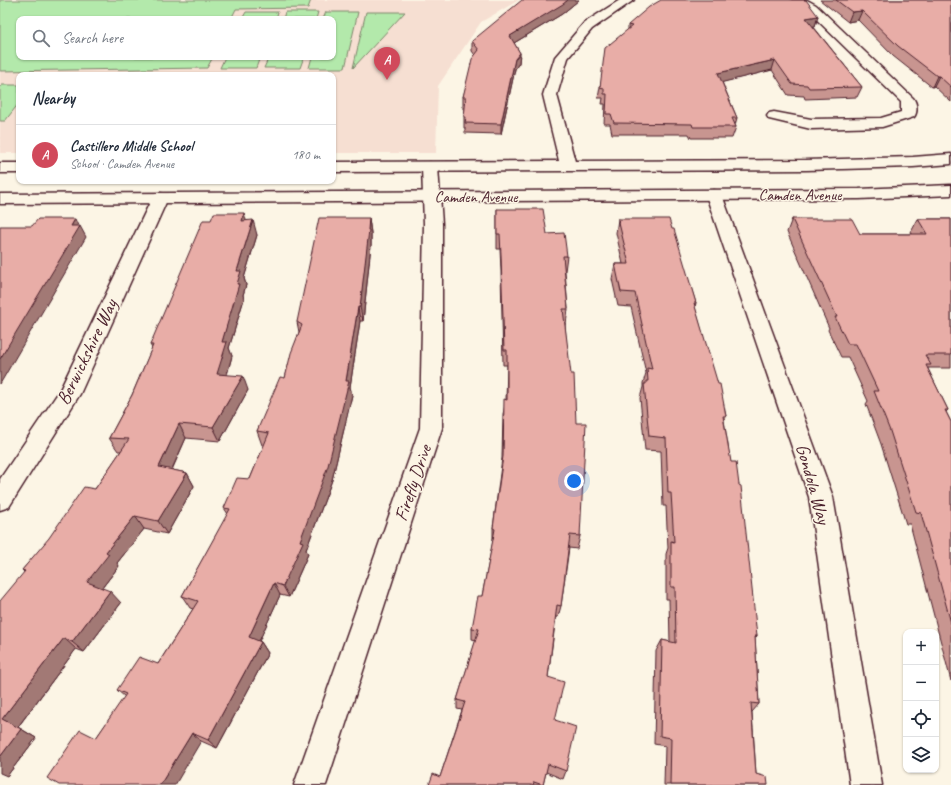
<!DOCTYPE html>
<html lang="en">
<head>
<meta charset="utf-8">
<style>
  body { margin:0; font-family:Caveat,sans-serif; background:#f2f2f3; color:#1f2937 }
  .controls { position:absolute; right:12px; bottom:12px; display:grid; overflow:hidden; border-radius:8px; box-shadow:0 1px 3px #0004 }
  .controls button { width:36px; height:36px; display:grid; place-items:center; padding:0; border:0; border-bottom:1px solid #e0e1e3; background:#fff; color:#1f2937; font:20px sans-serif }
  .you { position:absolute; left:574px; top:481px; width:14px; height:14px; margin:-10px; border:3px solid #fff; border-radius:50%; background:#1a73e8; box-shadow:0 0 0 6px #1a73e833 }
  .badge { display:grid; place-items:center; width:26px; height:26px; border-radius:50%; background:#d1495b; color:#fff; font-size:13px; font-weight:700 }
  .pin { position:absolute; translate:-50% -33px; filter:drop-shadow(0 1px 2px #0008) }
  .pin::after { content:''; position:absolute; top:21px; width:14px; height:12px; background:inherit; clip-path:polygon(0 0,100% 0,50% 100%) }
  .list { margin:0; padding:0; list-style:none }
  h2 { display:flex; justify-content:space-between; align-items:center; height:52px; margin:0; padding:0 16px; font-size:17px }
  h2 small { font-size:13px; font-weight:400; color:#747a83 }
  .list li { display:grid; grid-template-columns:26px 1fr auto; gap:12px; align-items:center; box-sizing:border-box; height:60px; padding:0 16px; border-top:1px solid #e0e1e3 }
  .list b { display:block; font-size:15px; white-space:nowrap }
  .list p { margin:0; font-size:13px; white-space:nowrap; color:#747a83 }
  .list em { font-size:13px; font-style:normal; color:#747a83 }
  .icon { flex:none; width:22px; height:22px; fill:none; stroke:currentColor; stroke-width:2; stroke-linecap:round; stroke-linejoin:round }
  .map { position:relative; flex:none; width:951px; height:785px; overflow:hidden }
  .search { position:absolute; background:#fff; box-shadow:0 1px 3px #0004; left:16px; top:16px; width:320px; height:44px; display:flex; align-items:center; gap:10px; box-sizing:border-box; padding:0 14px; border-radius:8px; color:#747a83; font-size:15px }
  .panel { position:absolute; background:#fff; box-shadow:0 1px 3px #0004; left:16px; top:72px; width:320px; height:112px; border-radius:8px }
  .map>svg:first-child { display:block }
  .built { fill:#f6dfd2; fill-rule:evenodd }
  .green { fill:#b3e9ab; stroke:#7e846b }
  .lines { fill:none; stroke-linecap:round; stroke-linejoin:round }
  .street-casing { stroke:#4a1f2b; stroke-width:3 }
  .secondary-casing { stroke:#4a1f2b; stroke-width:3 }
  .street { fill:#fcf5e5; fill-rule:evenodd }
  .secondary { fill:#fcf5e5; fill-rule:evenodd }
  .wall { fill:#c89590; stroke:#4a1f2b }
  .shaded-wall { fill:#a27975; stroke:#4a1f2b }
  .building { fill:#e8ada7; stroke:#4a1f2b }
  .labels { text-anchor:middle; dominant-baseline:central; stroke-width:3; stroke-linejoin:round; paint-order:stroke }
  .far-street-label { font-size:16px; fill:#4a1f2b; stroke:#fcf5e5 }
  .street-label { font-size:19px; fill:#4a1f2b; stroke:#fcf5e5 }
</style>
</head>
<body>
<div class="map">
<svg width="951" height="785" viewBox="0 0 951 785">
  <rect width="100%" height="100%" fill="#fcf5e5"/>
  <filter id="ink" filterUnits="userSpaceOnUse"><feTurbulence type="fractalNoise" baseFrequency=".025" numOctaves="2"/><feDisplacementMap in="SourceGraphic" scale="8" xChannelSelector="R" yChannelSelector="G"/><feConvolveMatrix kernelMatrix="1 2 1 2 8 2 1 2 1" color-interpolation-filters="sRGB"/></filter>
  <g filter="url(#ink)">
    <!-- built -->
    <path class="built" d="M0 0H519L481 22 438 86 436 153H333V75H19V153H0ZM19 19H333V57H19Z"/>
    <!-- green -->
    <g class="green">
      <path d="M0 0H311L308 8 236 9 231 19H19V57H213L207 68 0 71Z"/>
      <path d="M246 12H278L276 19H242Z"/>
      <path d="M285 12H318L316 19H283Z"/>
      <path d="M326 12H358L345 68H309L312 57H333V19H323Z"/>
      <path d="M366 12H405L353 68Z"/>
      <path d="M225 57H260L256 68H220Z"/>
      <path d="M269 57H304L300 68H264Z"/>
      <path d="M2 85H19V103L5 121H0V87Z"/>
    </g>
    <g class="lines">
      <defs>
        <g id="street">
          <path d="M620 0H634L592 29 568 58 557 95 576 165 574 168 568 170 562 168 560 165 543 95 555 57 584 23Z"/>
          <path d="M792 0H807L816 5 913 98C917 103 918 112 914 117L882 127 811 129 769 119 767 116 769 113 774 112 811 119 881 118 901 112V102L808 11Z"/>
          <path d="M430 162 436 164 438 167 442 224V428L326 785H294L420 428 424 224 422 167 424 164Z"/>
          <path d="M714 190 720 191 722 195 833 497 882 785H850L809 497 706 195 708 191Z"/>
          <path d="M160 193 166 194 168 198 80 394 9 507 0 510V479L60 390 152 198 154 194Z"/>
        </g>
        <g id="secondary">
          <path d="M951 154V164L913 167 806 170 333 172V162L806 160 913 157Z"/>
          <rect x="0" y="163" width="19" height="10"/>
          <path d="M951 185V195L859 199 0 204V194L859 189Z"/>
        </g>
      </defs>
      <!-- street casing -->
      <use href="#street" class="street-casing"/>
      <!-- secondary casing -->
      <use href="#secondary" class="secondary-casing"/>
      <!-- street -->
      <use href="#street" class="street"/>
      <!-- secondary -->
      <use href="#secondary" class="secondary"/>
    </g>
    <!-- wall -->
    <g class="wall">
      <path d="M579 0 562 14 514 43 520 53 519 63 515 69 501 134 465 133V128H464V117L465 108H463V97L475 55 472 51V41Z"/>
      <path d="M820 0H951V102L934 86 932 87 893 56 858 20 848 22Z"/>
      <path d="M818 16 815 26H813L862 87 857 97 805 99 804 96 788 95 772 70 722 82 737 118 735 125 736 127 732 138H691L689 134H612L610 124H604L605 104H602L603 98H598L600 87 628 30V25Z"/>
      <path d="M497 209 547 234 567 256 565 271 568 309 566 324H565L580 536 577 549 569 548 561 606 558 617H556L548 677 555 720 566 771 563 779 546 772 543 785H429L440 777 462 710 457 709V700L476 640 472 639V628L482 596 493 541V528L502 458 503 414 506 400 507 365H503L501 271 500 249H497Z"/>
      <path d="M369 218 371 233V245L363 321H360L350 387 352 395 332 480 306 550 308 554 289 597 280 595 259 641 261 642 268 653 217 748 201 741 96 738 125 697 117 690 158 664 193 609 190 608 182 596 228 514 224 508 250 479 264 446 262 445 257 431 285 378 299 332 297 322Z"/>
      <path d="M618 219 672 229 696 303 695 307 726 416 724 420 757 636 755 638 759 704 752 712 756 774 768 785H664L665 746 654 744 656 651 662 640 670 642 669 599H666V554L668 548 666 506H663L661 451 645 450 640 398 643 387V383L646 373 631 307 618 306 612 279 615 264H623L616 233Z"/>
      <path d="M792 219 860 234H912L911 232 918 219H951V368H928V369L948 410 946 412 951 422V681L910 524H906L881 444 866 404 868 401 848 357H841L828 330 829 328 787 232Z"/>
      <path d="M247 221 257 235 244 278 246 285 243 295 244 299 229 348 232 356 227 375 248 390 220 441 186 438 172 470 187 473 194 486 167 534 144 529 117 563 119 566 102 588 121 603 84 652 76 649 18 727 36 738 7 776 24 572 22 570 95 489 121 451H118L109 438 132 395 152 348 150 345Z"/>
    </g>
    <!-- shaded-wall -->
    <g class="shaded-wall">
      <path d="M568 0H579L562 14 509 46 510 36Z"/>
      <path d="M862 11 858 20 848 22 852 12Z"/>
      <path d="M818 16 815 26 802 28 806 18Z"/>
      <path d="M520 53 519 63 515 69 501 134V124L515 59Z"/>
      <path d="M775 60 772 70 716 84 718 73Z"/>
      <path d="M937 76H939L934 86 932 87Z"/>
      <path d="M244 213 248 227 242 221Z"/>
      <path d="M369 218 371 233V245L363 321 360 307Z"/>
      <path d="M75 219 79 228 80 226 86 237 0 384V359Z"/>
      <path d="M253 220 257 235 244 278 246 285 243 295 244 299 229 348 232 356 223 388 217 374 222 342 237 284V271Z"/>
      <path d="M358 307 360 321 350 387 352 395 332 480 306 550 308 554 289 597 283 586 300 541 346 381Z"/>
      <path d="M243 376 248 390 220 441 213 427Z"/>
      <path d="M179 424 186 438 167 480 159 467Z"/>
      <path d="M187 473 194 486 167 534 158 521Z"/>
      <path d="M135 516 144 529 117 563 119 566 98 593 87 582 106 552Z"/>
      <path d="M274 583 280 595 256 648 249 637Z"/>
      <path d="M110 591 121 603 84 652 72 642Z"/>
      <path d="M64 638 76 649 17 728 2 719Z"/>
      <path d="M261 642 268 653 217 748 208 740Z"/>
      <path d="M21 729 36 738 7 776 0 773V757Z"/>
      <path d="M192 733 201 741 175 785H160Z"/>
    </g>
    <!-- building -->
    <g class="building">
      <path d="M522 0H568L563 4 510 36 520 53 515 59 501 124 465 123 466 117H464L466 97H463L472 59 479 50 472 41Z"/>
      <path d="M661 0H806L818 16 806 18 862 87 809 88 807 85 792 84 775 60 718 73 737 118H732L736 127H693L692 124 614 123 611 114H606L607 94H604V88L600 87 605 48 632 26 628 25 649 7Z"/>
      <path d="M836 0H951V87L939 76H937L898 46 862 11 852 12Z"/>
      <path d="M497 209H543L547 234 564 233 567 256H563L568 309H563L571 374H574L576 423H586L580 536 570 535 561 606 557 605 548 677 564 682 555 720 576 727 566 771 548 764 543 785 534 782 533 785H429L433 774 440 777 465 702 457 700 479 629 472 628 478 596H482L495 529 493 528 503 456 504 399 507 400V350H504L501 256 500 234H497Z"/>
      <path d="M214 213H244L242 221 253 220 237 271H241L237 284H239L222 342H227L217 374 243 376 213 427 179 424 159 467 187 473 158 521 135 516 106 552 109 554 87 582 110 591 72 642 64 638 2 719 21 729 0 757V601L25 571 22 570 49 538 84 487 95 489 129 439 109 438 132 395 153 345H150L203 220H211Z"/>
      <path d="M319 218H369L368 230H369L360 307H358L346 381H349L328 466 300 541 303 542 283 586 274 583 249 637 261 642 208 740 192 733 160 785H59L47 778 80 730 96 738 126 694 117 690 139 657 158 664 198 601 182 596 230 509 224 508 237 478 250 479 269 433 257 431 280 377 285 378 291 353 302 325 297 322Z"/>
      <path d="M38 219H75L71 226H80L0 359V226H32Z"/>
      <path d="M618 219H669L672 229H674L696 303H694L718 384H720L726 416H723L731 462H736L739 485 741 486 757 636H755L759 704 751 703 756 774 767 777 768 785H670L671 738 660 736 662 640 676 643 675 587H671V541L674 542 671 493H668L666 438 649 436 644 384H646V381H648L647 368 652 369 635 293 621 292 615 264H629Z"/>
      <path d="M792 219H852L860 234H927L918 219H951V355H925L931 365H926L948 410H945L951 422V623L921 513 916 512 890 431 874 391H878L856 344H848L835 317H837Z"/>
    </g>
  </g>
  <g class="labels">
    <!-- far-street labels -->
    <g class="far-street-label">
      <text x="800" y="195">Camden Avenue</text>
      <text x="476" y="197">Camden Avenue</text>
    </g>
    <!-- street labels -->
    <g class="street-label">
      <text transform="translate(87 352) rotate(-64)">Berwickshire Way</text>
      <text transform="translate(413 483) rotate(-71)">Firefly Drive</text>
      <text transform="translate(813 484) rotate(74)">Gondola Way</text>
    </g>
  </g>
</svg>
<div class="controls">
<button>+</button>
<button>−</button>
<button><svg class="icon" aria-label="locate" viewBox="0 0 24 24"><circle cx="12" cy="12" r="6"/><path d="M12 2v4M12 18v4M2 12h4M18 12h4"/></svg></button>
<button><svg class="icon" aria-label="layers" viewBox="0 0 24 24"><path d="M12 4l9 5-9 5-9-5zM3 14l9 5 9-5"/></svg></button>
</div>
<div class="you"></div>
<div class="pin badge" style="left:387px;top:80px">A</div>
<div class="search"><svg class="icon" aria-label="search" viewBox="0 0 24 24"><circle cx="10" cy="10" r="6"/><path d="M15 15l6 6"/></svg>Search here</div>
<section class="panel">
<h2>Nearby<small></small></h2>
<ul class="list">
<li><span class="badge">A</span><div><b>Castillero Middle School</b><p>School · Camden Avenue</p></div><em>180 m</em></li>
</ul>
</section>
</div>
</body>
</html>
